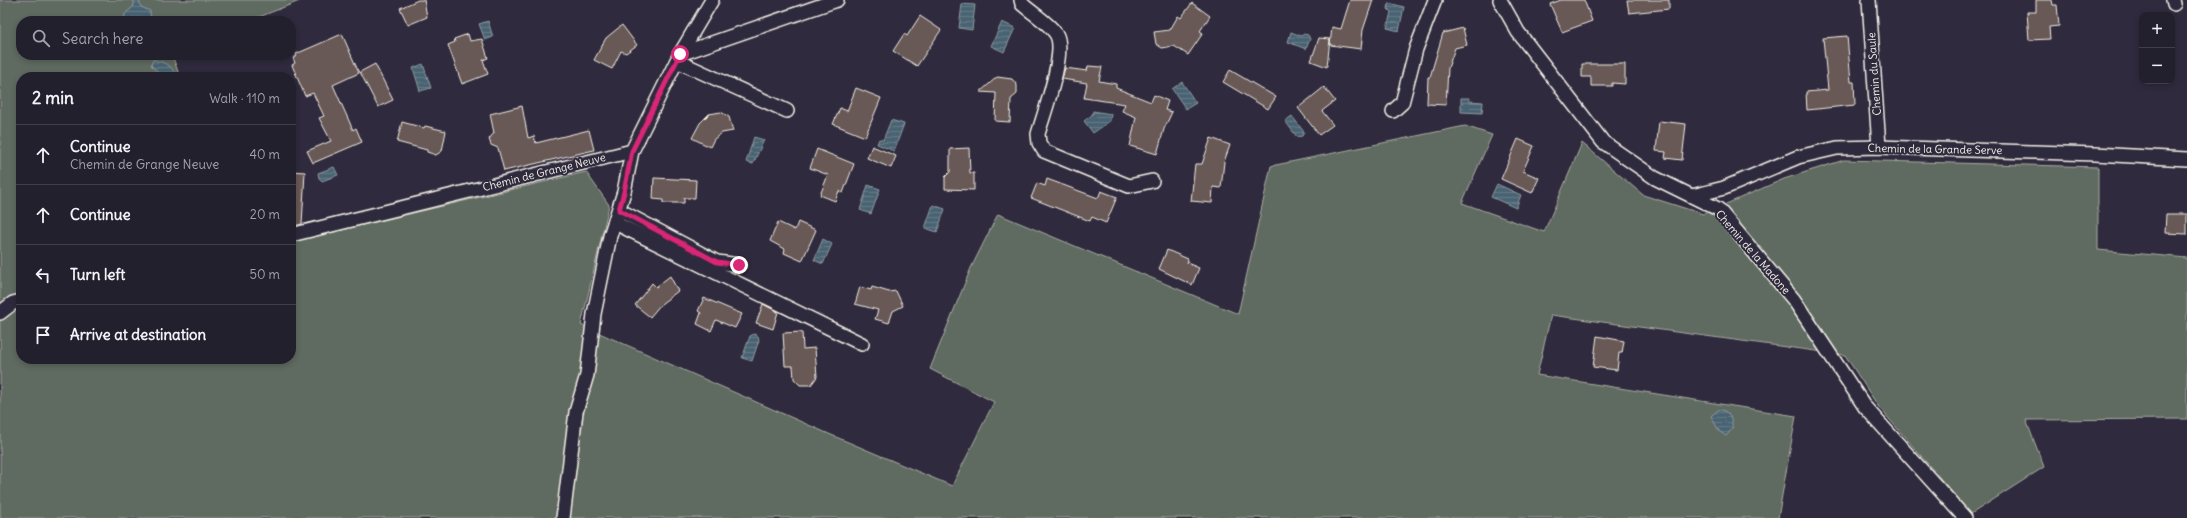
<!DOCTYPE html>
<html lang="en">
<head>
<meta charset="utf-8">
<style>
  body { margin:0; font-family:Delius,sans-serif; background:#2b2836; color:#f1f3f6 }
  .controls { position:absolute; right:12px; top:12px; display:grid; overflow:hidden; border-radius:8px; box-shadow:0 2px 6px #0003 }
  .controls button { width:36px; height:36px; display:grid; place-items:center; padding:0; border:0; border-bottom:1px solid #403e4a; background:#23202e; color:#f1f3f6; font:20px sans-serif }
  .stop { position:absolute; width:12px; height:12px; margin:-9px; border:3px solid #db2777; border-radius:50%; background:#fff }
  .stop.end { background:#db2777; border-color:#fff; box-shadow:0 1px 4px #0008 }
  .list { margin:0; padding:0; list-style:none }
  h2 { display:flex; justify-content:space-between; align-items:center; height:52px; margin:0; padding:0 16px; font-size:17px }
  h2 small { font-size:13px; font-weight:400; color:#a3a3aa }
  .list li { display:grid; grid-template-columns:26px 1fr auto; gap:12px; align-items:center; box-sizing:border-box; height:60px; padding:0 16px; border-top:1px solid #403e4a }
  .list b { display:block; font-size:15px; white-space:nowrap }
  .list p { margin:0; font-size:13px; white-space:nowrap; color:#a3a3aa }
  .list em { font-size:13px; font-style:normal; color:#a3a3aa }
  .icon { flex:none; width:22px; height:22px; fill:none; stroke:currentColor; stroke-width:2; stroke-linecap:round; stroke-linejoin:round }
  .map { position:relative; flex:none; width:2187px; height:518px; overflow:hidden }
  .search { position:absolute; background:#23202e; box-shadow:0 2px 6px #0003; left:16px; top:16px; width:280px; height:44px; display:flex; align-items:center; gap:10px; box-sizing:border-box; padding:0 14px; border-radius:16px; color:#a3a3aa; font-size:15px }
  .panel { position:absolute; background:#23202e; box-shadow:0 2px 6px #0003; left:16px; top:72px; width:280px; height:292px; border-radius:16px }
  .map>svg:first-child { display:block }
  .green { fill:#5f6b60; stroke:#aaaea4 }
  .water { fill:url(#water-rules); stroke:#8e9ca2 }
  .building { fill:#685956; stroke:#f4f1e8 }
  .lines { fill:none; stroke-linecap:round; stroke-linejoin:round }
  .street-casing { stroke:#f4f1e8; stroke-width:16 }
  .street { stroke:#2f2a3d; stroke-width:13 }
  .route { stroke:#db2777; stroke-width:5 }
  .labels { text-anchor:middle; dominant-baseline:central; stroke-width:4; stroke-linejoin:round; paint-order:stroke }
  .street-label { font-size:11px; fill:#f4f1e8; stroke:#2f2a3d }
</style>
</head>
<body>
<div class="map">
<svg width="2187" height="518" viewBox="0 0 2187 518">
  <defs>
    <pattern id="water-rules" width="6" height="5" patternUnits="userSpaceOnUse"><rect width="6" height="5" fill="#4a6373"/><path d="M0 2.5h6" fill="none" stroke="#657a87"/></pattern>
  </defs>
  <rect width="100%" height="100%" fill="#2f2a3d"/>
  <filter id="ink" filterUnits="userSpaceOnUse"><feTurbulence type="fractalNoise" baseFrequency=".025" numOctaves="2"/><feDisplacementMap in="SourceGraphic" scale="8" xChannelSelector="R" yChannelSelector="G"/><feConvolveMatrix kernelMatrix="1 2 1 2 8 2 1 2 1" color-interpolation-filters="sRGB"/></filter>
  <g filter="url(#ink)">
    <!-- green -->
    <path class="green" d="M0 0H302L249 21H21V55H172L180 77H21V359H291V242L586 172 609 205 581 325 829 434 952 486 994 402 930 369 971 268 998 214 1238 314 1271 166 1465 126 1492 135 1462 203 1544 232 1582 143 1643 195 1703 214 1784 179 1844 160 2098 167V250L2187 258V419L2026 420 2044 467 1971 514 1878 406 1845 355 1551 315 1537 375 1796 416 1778 518H0Z"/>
    <!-- water -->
    <g class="water">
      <path d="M134 0H139L141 7 150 11 151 21H124L125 14 134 6Z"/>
      <path d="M1389 3 1404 7 1399 31 1387 28 1391 12 1388 9Z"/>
      <path d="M962 4 975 5 972 30 959 28Z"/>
      <path d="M488 21 493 37 485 40 479 24Z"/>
      <path d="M1002 22 1015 28 1004 52 991 46Z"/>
      <path d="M1291 32 1301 36 1304 34 1308 35 1310 39 1306 49 1288 42Z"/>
      <path d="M153 60C163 62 174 65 175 77H162L151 65Z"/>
      <path d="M423 64 431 88 420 91 413 68Z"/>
      <path d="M1182 82 1196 103 1186 109 1172 89Z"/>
      <path d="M1461 98H1469V101L1483 102 1482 113 1461 112Z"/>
      <path d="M1093 111 1111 114 1110 121 1093 133 1084 121 1092 115Z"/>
      <path d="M1292 116 1304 132 1302 136 1297 137 1285 121Z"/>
      <path d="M891 120 904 124 894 151 877 144 879 139 883 140Z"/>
      <path d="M754 137 764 140 753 164 746 162Z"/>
      <path d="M334 167 338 175 322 181 319 178 318 173Z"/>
      <path d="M1497 184 1521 195 1516 208 1491 197Z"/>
      <path d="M868 185 880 189 871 214 860 210Z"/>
      <path d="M933 205 945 209 937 232 925 228Z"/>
      <path d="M823 239 832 244 823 264 814 260Z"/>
      <path d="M754 334 758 336 759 340 752 361 742 358 750 336Z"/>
      <path d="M1718 410C1729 409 1733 420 1732 429L1726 436 1719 431 1711 416Z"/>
    </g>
    <!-- building -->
    <g class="building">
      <path d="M418 0H424L427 17 408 25 400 8Z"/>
      <path d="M1350 0H1373L1363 30 1361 49 1330 45 1332 27 1341 29Z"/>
      <path d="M1561 0H1584L1592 21 1562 32 1550 4Z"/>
      <path d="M1627 0H1669V9L1629 13Z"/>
      <path d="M2036 0H2052L2053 5H2057L2059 26 2049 27 2050 39 2029 40 2027 12H2036Z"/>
      <path d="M1192 3 1210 16 1200 31 1203 33 1188 55 1174 46 1162 48 1156 44 1154 32 1170 30 1178 16 1181 18Z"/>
      <path d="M920 16 941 30 917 66 893 51 904 34 907 36Z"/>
      <path d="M622 25 637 45 626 53 621 51 612 69 594 60 606 38Z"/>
      <path d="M1463 28 1467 45 1455 48 1448 68 1446 105 1427 104 1428 77H1430L1443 33Z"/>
      <path d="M342 34 359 73 333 85 353 130 356 128 362 142 313 163 307 151 331 141 319 118 324 116 313 93 305 96 292 65 295 63 293 58 297 56 296 54Z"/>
      <path d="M468 34 470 41 482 39 488 58 483 60 488 74 462 84 448 45 455 42 454 39Z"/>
      <path d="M1847 36 1851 82H1854L1855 105 1807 110 1806 92 1828 90 1823 38Z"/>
      <path d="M1319 38 1330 39 1327 67 1311 61Z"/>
      <path d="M375 64 393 100 378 107 360 72Z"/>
      <path d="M1582 64H1625V84L1612 83V86H1591V77H1582Z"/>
      <path d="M1088 66 1102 67 1099 81 1116 84V88L1151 102 1154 95 1168 101 1165 110 1172 112 1164 129 1157 154 1130 146 1136 117 1122 111 1125 104 1084 98 1087 83 1062 79 1065 68 1087 71Z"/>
      <path d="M1230 70 1276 97 1268 109 1223 82Z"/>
      <path d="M997 77 1012 79 1017 85V94L1011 99 1010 122 995 121 996 93 980 92Z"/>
      <path d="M1324 87 1335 101 1322 111 1333 125 1319 135 1298 108Z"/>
      <path d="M856 88 881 98 865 137 833 124 840 108 847 111Z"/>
      <path d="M522 106 528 138 534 136 536 143 589 130 594 150 504 171 498 148 491 145 489 139 494 133 490 114Z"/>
      <path d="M721 112 729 117 733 131 722 133 714 139 710 147 692 138 700 123 709 114Z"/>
      <path d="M1659 121 1686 124 1682 160 1665 158 1666 152 1656 151Z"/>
      <path d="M402 122 424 128 425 126 446 131 442 151 436 155 427 152V150L397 142Z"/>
      <path d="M1211 138 1230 145 1224 162 1221 188 1213 187 1212 203 1191 201 1195 164H1202Z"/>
      <path d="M1518 139 1534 146 1523 171 1539 178 1532 193 1501 179Z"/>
      <path d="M872 146 896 156 891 168 867 158Z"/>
      <path d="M969 148 970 173H974V190L945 189V177L950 172V149Z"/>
      <path d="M817 149 854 164 843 193 839 191 835 201 820 195 828 175 810 168Z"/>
      <path d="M291 171 305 172 302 224 291 227Z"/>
      <path d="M654 178 696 180 695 198H684V203H663V200L653 199Z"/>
      <path d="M1047 179 1098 198 1101 191 1117 197 1106 223 1092 217 1090 221 1031 198 1037 183 1045 186Z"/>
      <path d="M2166 214H2187V234L2165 233Z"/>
      <path d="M778 222 795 230 798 222 816 230 802 261 784 253 785 249 770 241Z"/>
      <path d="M1167 250 1188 259 1187 263 1199 268 1192 285 1159 269Z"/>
      <path d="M670 276 678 291 661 304 650 317 635 305 652 283 656 287Z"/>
      <path d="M860 287 871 290 872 287 889 292 896 291 903 306 893 311 889 323 875 319 878 310 855 304Z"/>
      <path d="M704 298 742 314 735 328 716 320 711 331 697 324 701 313 698 311Z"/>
      <path d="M763 304 778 312 773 329 756 323Z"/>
      <path d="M802 332 803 349 815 348 817 377 811 385H800L794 379 793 366H785L783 333Z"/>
      <path d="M1597 336 1624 341 1622 353H1619L1617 370 1593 367Z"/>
    </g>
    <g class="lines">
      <defs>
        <g id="street">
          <path d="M1021 0 1022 4C1032 13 1049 23 1056 34 1067 51 1044 113 1038 134L1039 143 1044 151 1129 186 1152 181"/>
          <path d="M1500 0 1518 32 1603 142 1655 178 1718 209 1794 300 1865 407 1965 518"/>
          <path d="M1869 0 1879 147"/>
          <path d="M2173 0 2174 4"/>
          <path d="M680 54 837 0"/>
          <path d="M677 61 787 111"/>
          <path d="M1393 111 1402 103 1416 49 1435 0"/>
          <path d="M1692 196 1724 188 1798 157 1837 148 1879 147 2095 154 2187 159"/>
          <path d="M619 210 717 262 739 265"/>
          <path d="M615 223 862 344"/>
          <path d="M291 235 632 151 680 54 712 0"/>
          <path d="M0 313 13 303 21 301"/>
          <path d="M563 518 576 412 587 375 594 314 610 236 624 192 632 151"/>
        </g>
      </defs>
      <!-- street casing -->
      <use href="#street" class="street-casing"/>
      <!-- street -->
      <use href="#street" class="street"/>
    </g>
  </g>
  <g class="lines" filter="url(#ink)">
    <!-- route -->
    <path class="route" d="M680 54 632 151 624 192 619 210 717 262 739 265"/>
  </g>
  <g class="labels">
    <!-- street labels -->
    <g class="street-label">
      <text transform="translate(1874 74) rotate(-94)">Chemin du Saule</text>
      <text transform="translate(1935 149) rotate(1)">Chemin de la Grande Serve</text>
      <text transform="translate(544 172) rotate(-14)">Chemin de Grange Neuve</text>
      <text transform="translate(1753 252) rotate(49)">Chemin de la Madone</text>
    </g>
  </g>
</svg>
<div class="controls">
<button>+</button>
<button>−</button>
</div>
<div class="stop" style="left:680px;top:54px"></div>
<div class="stop end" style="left:739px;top:265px"></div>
<div class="search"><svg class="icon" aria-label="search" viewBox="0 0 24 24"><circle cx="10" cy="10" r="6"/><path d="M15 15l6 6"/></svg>Search here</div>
<section class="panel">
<h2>2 min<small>Walk · 110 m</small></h2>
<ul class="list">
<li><svg class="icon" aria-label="ahead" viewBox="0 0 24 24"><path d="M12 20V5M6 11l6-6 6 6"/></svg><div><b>Continue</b><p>Chemin de Grange Neuve</p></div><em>40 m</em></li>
<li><svg class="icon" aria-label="ahead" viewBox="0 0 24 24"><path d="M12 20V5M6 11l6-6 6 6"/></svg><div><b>Continue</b></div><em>20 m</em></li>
<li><svg class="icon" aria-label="left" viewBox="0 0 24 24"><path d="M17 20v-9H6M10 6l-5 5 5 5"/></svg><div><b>Turn left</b></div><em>50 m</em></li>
<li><svg class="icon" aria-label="arrive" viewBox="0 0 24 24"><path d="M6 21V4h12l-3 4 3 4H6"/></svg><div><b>Arrive at destination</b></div></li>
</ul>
</section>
</div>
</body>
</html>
